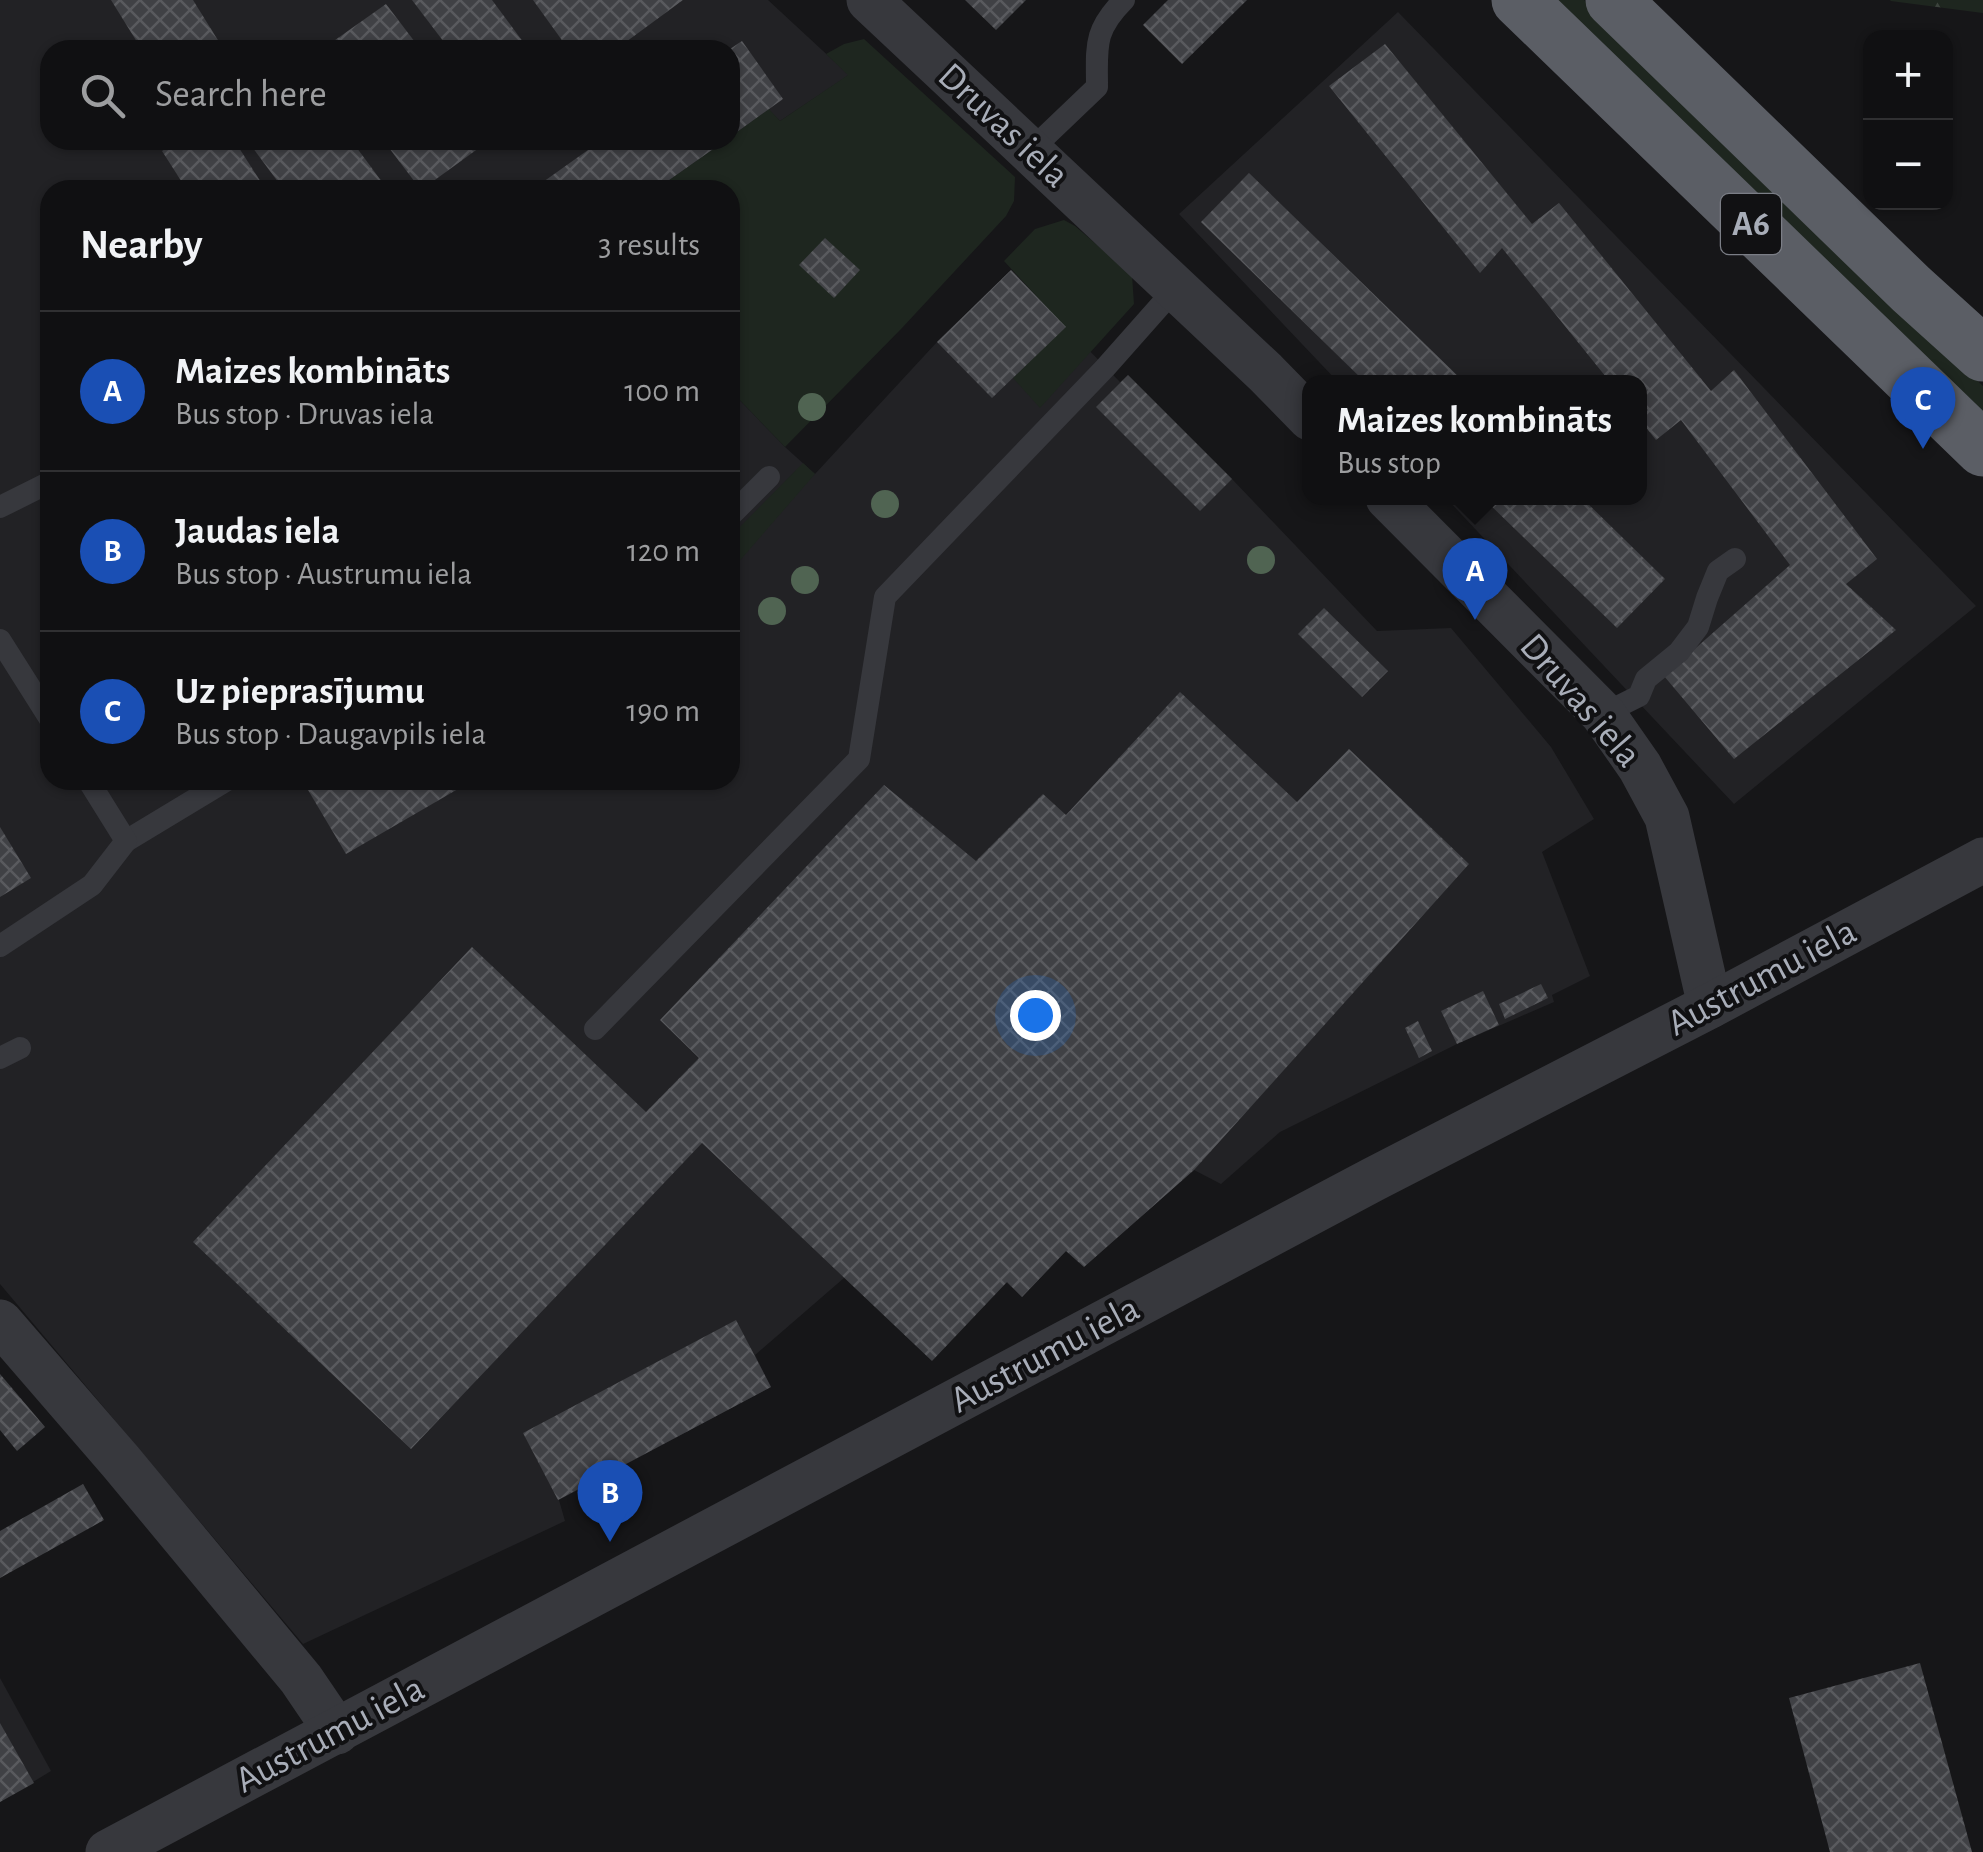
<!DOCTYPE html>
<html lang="en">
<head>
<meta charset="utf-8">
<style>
  body { margin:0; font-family:"Alegreya Sans",sans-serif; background:#19191b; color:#f1f3f6 }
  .controls { position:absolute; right:30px; top:30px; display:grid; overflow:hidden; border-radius:20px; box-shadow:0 2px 8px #0004 }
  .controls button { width:90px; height:90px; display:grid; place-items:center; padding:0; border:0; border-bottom:2px solid #303032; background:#101012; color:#f1f3f6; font:50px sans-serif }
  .you { position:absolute; left:1035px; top:1015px; width:35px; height:35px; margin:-25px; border:8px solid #fff; border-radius:50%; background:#1a73e8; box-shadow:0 0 0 15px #1a73e833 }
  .badge { display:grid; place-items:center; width:65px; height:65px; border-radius:50%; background:#b45309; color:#fff; font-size:32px; font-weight:700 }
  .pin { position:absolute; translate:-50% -82px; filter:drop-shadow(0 2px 5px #0008) }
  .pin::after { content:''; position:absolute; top:52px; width:35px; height:30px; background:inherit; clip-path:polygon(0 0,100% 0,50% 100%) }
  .popup { position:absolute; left:1302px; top:375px; width:345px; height:130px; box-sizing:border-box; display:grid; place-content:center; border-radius:20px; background:#101012; filter:drop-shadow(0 2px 8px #0005); font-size:32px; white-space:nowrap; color:#9c9d9f }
  .popup b { font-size:38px; color:#f1f3f6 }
  .popup::after { content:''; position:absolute; left:50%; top:100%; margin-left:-20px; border:20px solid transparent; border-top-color:#101012 }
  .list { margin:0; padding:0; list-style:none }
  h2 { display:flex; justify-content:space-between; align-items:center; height:130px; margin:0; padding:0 40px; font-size:42px }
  h2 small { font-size:32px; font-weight:400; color:#9c9d9f }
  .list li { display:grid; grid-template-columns:65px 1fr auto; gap:30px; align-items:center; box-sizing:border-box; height:160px; padding:0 40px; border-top:2px solid #303032 }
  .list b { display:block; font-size:38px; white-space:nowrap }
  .list p { margin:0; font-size:32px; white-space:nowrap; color:#9c9d9f }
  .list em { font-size:32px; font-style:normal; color:#9c9d9f }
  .icon { flex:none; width:55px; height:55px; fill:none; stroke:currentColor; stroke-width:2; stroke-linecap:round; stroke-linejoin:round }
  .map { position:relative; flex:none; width:1983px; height:1852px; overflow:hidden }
  .search { position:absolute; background:#101012; box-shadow:0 2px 8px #0004; left:40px; top:40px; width:700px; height:110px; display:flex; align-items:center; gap:25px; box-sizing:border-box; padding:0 35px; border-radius:30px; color:#9c9d9f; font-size:38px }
  .panel { position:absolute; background:#101012; box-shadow:0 2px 8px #0004; left:40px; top:180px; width:700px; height:610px; border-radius:30px }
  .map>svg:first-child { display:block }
  .built { fill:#222225 }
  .green { fill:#1e261f }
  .forest { fill:url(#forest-firs) }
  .building { fill:url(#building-cross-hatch) }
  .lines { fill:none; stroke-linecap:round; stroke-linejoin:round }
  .service { stroke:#37383d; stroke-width:22 }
  .minor { stroke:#37383d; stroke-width:45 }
  .trunk { stroke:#5b5e65; stroke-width:55 }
  .tree { fill:#506452 }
  .labels { text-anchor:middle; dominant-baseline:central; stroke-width:8; stroke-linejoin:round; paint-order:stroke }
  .shield { fill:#111113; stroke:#7b7e86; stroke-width:2.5 }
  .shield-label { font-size:35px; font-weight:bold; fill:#a8adb8 }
  .street-label { font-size:38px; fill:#a8adb8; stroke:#111113 }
</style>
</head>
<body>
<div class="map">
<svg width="1983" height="1852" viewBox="0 0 1983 1852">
  <defs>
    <pattern id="forest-firs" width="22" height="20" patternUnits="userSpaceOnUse" patternTransform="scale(2.5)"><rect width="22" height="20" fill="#1e261f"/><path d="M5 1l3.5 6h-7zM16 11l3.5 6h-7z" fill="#3c433d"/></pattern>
    <pattern id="building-cross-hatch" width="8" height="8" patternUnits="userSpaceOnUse" patternTransform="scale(2.5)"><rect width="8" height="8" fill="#404145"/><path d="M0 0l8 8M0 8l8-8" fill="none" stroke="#595a5e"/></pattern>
  </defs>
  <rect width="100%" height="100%" fill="#161618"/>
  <!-- built -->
  <g class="built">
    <path d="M0 0H768L849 75 780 121 769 110 730 137V50H50V140H726L655 190H50V780H730V390L785 447 815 474 937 342 1011 270 1120 382 1128 375 1232 479 1377 631 1451 628 1551 747 1594 819 1542 852 1590 976 1552 995 1554 1002 1457 1044 1280 1132 1221 1184 1194 1170 1084 1267 1066 1251 1022 1297 1007 1283 844 1278 755 1355 771 1387 559 1500 565 1521 303 1644 0 1284Z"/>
    <path d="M1398 12 1976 606 1734 804 1446 498H1640V382H1338L1179 214Z"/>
    <path d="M0 1678 51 1771 0 1802Z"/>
  </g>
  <!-- green -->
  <g class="green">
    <path d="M1551 0H1584L1983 386V426Z"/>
    <path d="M864 39 1015 177 1014 201 1006 216 902 328 785 447 730 390V190H655L726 140H730V137L769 109 780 121 848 75 826 54 844 44Z"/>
    <path d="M1064 220 1075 226 1132 275 1134 304 1040 408 1013 378 1065 327 1004 261 1035 229Z"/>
    <path d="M803 463 815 474 730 572V537Z"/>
  </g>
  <!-- forest -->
  <path class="forest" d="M1890 0H1983V13L1891 1Z"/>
  <!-- building -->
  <g class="building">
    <path d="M111 0H193L224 50H142Z"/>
    <path d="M412 0H492L529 50H450Z"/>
    <path d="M533 0H683L615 50H569Z"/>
    <path d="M965 0H1026L996 30Z"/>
    <path d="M1168 0H1247L1182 64 1143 25Z"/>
    <path d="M386 4 421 50H321Z"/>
    <path d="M742 41 783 99 730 137V49Z"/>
    <path d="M1385 44 1532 224 1559 203 1711 391 1734 370 1877 559 1846 584 1896 630 1734 759 1664 676 1790 565 1681 420 1656 440 1640 420V382H1610L1502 248 1480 273 1329 86Z"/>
    <path d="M179 140H234L266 190H187L162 151Z"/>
    <path d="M247 140H351L388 190H284Z"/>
    <path d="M383 140H490L421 190Z"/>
    <path d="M602 140H726L655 190H549L543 182Z"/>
    <path d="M1249 173 1464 382H1365L1201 222Z"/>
    <path d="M825 238 860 270 834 298 799 265Z"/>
    <path d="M1011 270 1066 327 992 398 937 342Z"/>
    <path d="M1128 375 1232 479 1200 511 1096 407Z"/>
    <path d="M1483 498H1582L1665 579 1617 628Z"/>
    <path d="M1324 608 1388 671 1362 697 1298 634Z"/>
    <path d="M1180 692 1297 802 1349 749 1469 864 1194 1170 1084 1267 1066 1251 1022 1297 1007 1282 932 1361 702 1143 411 1449 193 1242 472 947 646 1112 699 1058 660 1020 884 785 976 861 1043 794 1066 815Z"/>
    <path d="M324 780H453L458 789 346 854 308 790Z"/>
    <path d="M0 827 31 878 0 897Z"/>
    <path d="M1541 984 1548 998 1505 1019 1499 1004Z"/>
    <path d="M1483 991 1499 1025 1457 1044 1441 1011Z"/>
    <path d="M1418 1021 1432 1051 1419 1058 1405 1028Z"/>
    <path d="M736 1320 771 1387 558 1500 523 1433Z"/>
    <path d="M0 1374 45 1427 17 1451 0 1430Z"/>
    <path d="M83 1484 104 1520 0 1578V1531Z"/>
    <path d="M1920 1663 1972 1852H1830L1789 1698Z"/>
    <path d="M0 1723 34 1783 0 1802Z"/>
  </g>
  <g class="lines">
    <!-- service -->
    <g class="service">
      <path d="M1030 151 1097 87C1097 47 1093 31 1124 0"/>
      <path d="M0 507 50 482"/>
      <path d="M730 516 769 477"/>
      <path d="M0 640 50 719"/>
      <path d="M1603 714 1639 696 1646 679 1679 652 1698 627 1707 598 1718 571 1735 559"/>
      <path d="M126 841 227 780"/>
      <path d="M0 946 92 885 126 841 88 780"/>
      <path d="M595 1029 859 759 885 597 1105 368 1175 289"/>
      <path d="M0 1058 20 1048"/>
    </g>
    <!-- minor -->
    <g class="minor">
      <path d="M869 0 1265 372 1310 418"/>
      <path d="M1388 498 1603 714 1640 767 1667 817 1710 1006"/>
      <path d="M0 1322 121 1462 301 1679 337 1732"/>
      <path d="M108 1852 1374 1179 1710 1006 1983 860"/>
    </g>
    <!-- trunk -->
    <g class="trunk">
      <path d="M1519 0 1983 449"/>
      <path d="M1613 0 1911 289 1983 354"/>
    </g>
  </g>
  <!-- trees -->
  <g class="tree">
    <circle cx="812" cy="407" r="14"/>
    <circle cx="885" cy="504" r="14"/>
    <circle cx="1261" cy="560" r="14"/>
    <circle cx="805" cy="580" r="14"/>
    <circle cx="772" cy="611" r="14"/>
  </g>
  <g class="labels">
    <!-- shield labels -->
    <rect class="shield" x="1721" y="194" width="60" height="60" rx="8"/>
    <g class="shield-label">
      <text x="1751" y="224">A6</text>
    </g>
    <!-- street labels -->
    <g class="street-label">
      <text transform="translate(1003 126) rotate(43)">Druvas iela</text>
      <text transform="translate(1580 701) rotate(49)">Druvas iela</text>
      <text transform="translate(1762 978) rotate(-28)">Austrumu iela</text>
      <text transform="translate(1045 1355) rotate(-28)">Austrumu iela</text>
      <text transform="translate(330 1735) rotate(-28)">Austrumu iela</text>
    </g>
  </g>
</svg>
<div class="controls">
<button>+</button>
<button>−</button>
</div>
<div class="you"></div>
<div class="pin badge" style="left:1475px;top:620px;background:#1a4fb4">A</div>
<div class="popup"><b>Maizes kombināts</b>Bus stop</div>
<div class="pin badge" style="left:610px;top:1542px;background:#1a4fb4">B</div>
<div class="pin badge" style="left:1923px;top:449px;background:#1a4fb4">C</div>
<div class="search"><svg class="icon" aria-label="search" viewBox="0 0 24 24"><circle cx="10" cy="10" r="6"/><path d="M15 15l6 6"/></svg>Search here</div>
<section class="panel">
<h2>Nearby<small>3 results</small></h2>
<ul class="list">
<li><span class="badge" style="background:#1a4fb4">A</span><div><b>Maizes kombināts</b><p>Bus stop · Druvas iela</p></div><em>100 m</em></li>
<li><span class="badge" style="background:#1a4fb4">B</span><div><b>Jaudas iela</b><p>Bus stop · Austrumu iela</p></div><em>120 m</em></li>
<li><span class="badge" style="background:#1a4fb4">C</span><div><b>Uz pieprasījumu</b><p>Bus stop · Daugavpils iela</p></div><em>190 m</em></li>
</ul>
</section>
</div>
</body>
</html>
